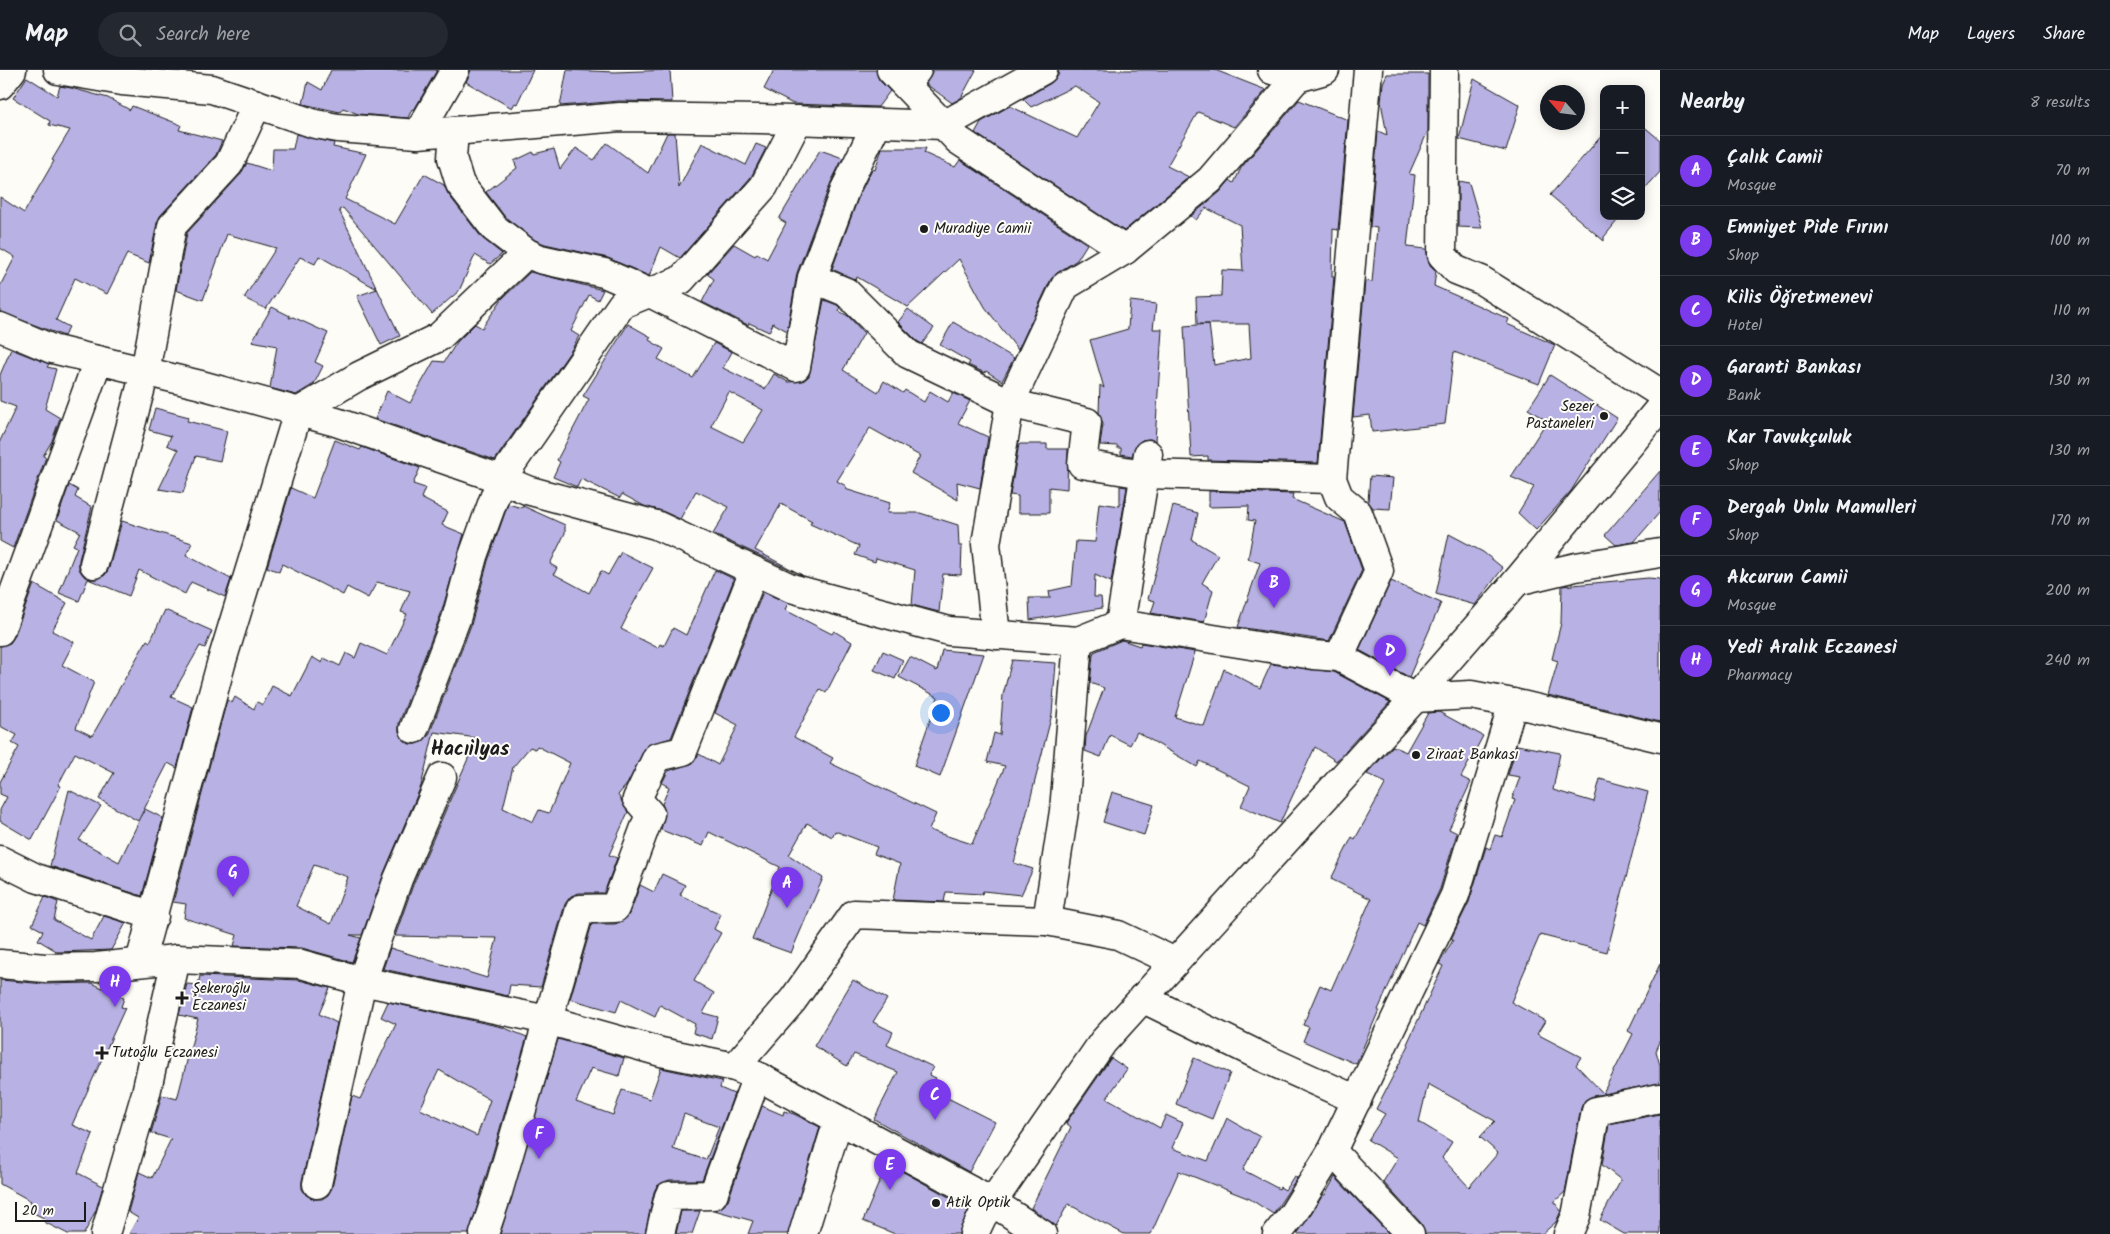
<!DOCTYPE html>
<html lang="en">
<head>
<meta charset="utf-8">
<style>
  body { margin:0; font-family:Kalam,sans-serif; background:#242831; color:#f1f3f6 }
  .controls { position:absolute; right:15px; top:15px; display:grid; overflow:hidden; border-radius:10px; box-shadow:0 2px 12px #0003 }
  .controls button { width:45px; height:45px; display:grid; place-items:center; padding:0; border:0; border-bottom:1px solid #363941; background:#171b24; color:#f1f3f6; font:25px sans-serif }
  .compass { position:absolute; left:1540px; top:15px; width:45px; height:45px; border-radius:50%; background:#171b24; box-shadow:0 2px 12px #0003; rotate:298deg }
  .scale { position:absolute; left:15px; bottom:12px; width:71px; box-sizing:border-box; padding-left:5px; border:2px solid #1c1c1c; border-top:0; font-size:14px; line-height:18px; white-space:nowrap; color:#1c1c1c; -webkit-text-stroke:4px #fdfcf7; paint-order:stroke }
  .you { position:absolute; left:940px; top:642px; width:18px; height:18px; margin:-12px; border:4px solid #fff; border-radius:50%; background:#1a73e8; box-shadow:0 0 0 8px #1a73e833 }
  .badge { display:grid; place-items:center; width:32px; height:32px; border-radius:50%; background:#7c3aed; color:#fff; font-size:16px; font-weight:700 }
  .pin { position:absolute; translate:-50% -41px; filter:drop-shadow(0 1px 2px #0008) }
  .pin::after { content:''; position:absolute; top:26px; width:18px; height:15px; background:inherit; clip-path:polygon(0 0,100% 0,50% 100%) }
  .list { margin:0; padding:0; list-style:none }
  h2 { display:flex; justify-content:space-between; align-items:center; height:65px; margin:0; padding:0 20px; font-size:21px }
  h2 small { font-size:16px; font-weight:400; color:#9ea1a6 }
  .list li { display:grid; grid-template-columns:32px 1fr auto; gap:15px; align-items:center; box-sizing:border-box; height:70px; padding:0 20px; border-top:1px solid #363941 }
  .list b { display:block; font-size:19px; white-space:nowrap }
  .list p { margin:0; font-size:16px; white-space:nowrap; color:#9ea1a6 }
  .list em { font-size:16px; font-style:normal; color:#9ea1a6 }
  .icon { flex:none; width:28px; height:28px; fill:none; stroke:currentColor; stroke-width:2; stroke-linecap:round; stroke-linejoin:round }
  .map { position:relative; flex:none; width:1660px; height:1164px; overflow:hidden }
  header { display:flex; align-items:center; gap:30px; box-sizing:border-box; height:70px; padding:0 25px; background:#171b24; border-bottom:1px solid #363941 }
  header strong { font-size:24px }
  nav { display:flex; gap:28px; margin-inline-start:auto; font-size:18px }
  .search { width:350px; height:45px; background:#242831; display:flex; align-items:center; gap:12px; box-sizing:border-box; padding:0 18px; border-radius:28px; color:#9ea1a6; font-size:19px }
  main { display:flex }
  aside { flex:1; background:#171b24 }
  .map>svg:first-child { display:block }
  .building { fill:#b8b2e4; stroke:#1c1c1c; fill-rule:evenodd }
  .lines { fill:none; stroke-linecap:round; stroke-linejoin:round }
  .minor-casing { stroke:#1c1c1c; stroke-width:31 }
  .tertiary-casing { stroke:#1c1c1c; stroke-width:31 }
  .secondary-casing { stroke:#1c1c1c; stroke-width:31 }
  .minor { stroke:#fdfcf7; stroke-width:28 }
  .tertiary { stroke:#fdfcf7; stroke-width:28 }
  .secondary { stroke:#fdfcf7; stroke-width:28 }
  .poi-dot { fill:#1c1c1c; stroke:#fdfcf7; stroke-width:2 }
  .labels { text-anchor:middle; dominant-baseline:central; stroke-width:4; stroke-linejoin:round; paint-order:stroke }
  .poi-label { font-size:15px; fill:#1c1c1c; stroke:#fdfcf7; text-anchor:start }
  .district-label { font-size:20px; font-weight:bold; fill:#1c1c1c; stroke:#fdfcf7 }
</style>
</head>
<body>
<header>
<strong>Map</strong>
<div class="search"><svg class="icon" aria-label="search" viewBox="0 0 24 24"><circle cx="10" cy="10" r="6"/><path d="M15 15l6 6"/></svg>Search here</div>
<nav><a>Map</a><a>Layers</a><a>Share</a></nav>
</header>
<main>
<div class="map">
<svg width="1660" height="1164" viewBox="0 0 1660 1164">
  <rect width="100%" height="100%" fill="#fdfcf7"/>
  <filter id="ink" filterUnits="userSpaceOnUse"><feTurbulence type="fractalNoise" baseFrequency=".02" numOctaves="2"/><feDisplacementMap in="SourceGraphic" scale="10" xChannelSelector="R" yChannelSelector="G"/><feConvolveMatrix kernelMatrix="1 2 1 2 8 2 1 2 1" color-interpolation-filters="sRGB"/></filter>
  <g filter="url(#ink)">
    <!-- building -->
    <g class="building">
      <path d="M331 0H437L414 40 412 39 408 48 358 44 343 38 340 42 303 34 308 12 322 20Z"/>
      <path d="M471 0H533L517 34 515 33 512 38 466 12Z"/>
      <path d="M567 0 615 2 670 0 672 32 619 31 560 36Z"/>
      <path d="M774 0H876L879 10 890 21 878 37 793 34 764 19Z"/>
      <path d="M932 0H976L961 28 952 33 926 14Z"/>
      <path d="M1059 0H1215L1266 20 1234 57 1198 42 1167 96 1189 107 1124 161 975 63 981 52 1010 36 1077 68 1099 32 1075 16 1031 37 1023 29 1051 13 1058 6Z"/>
      <path d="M1387 4H1428V61L1409 104 1415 105 1407 177 1426 179 1430 195 1436 201 1434 216 1509 249 1507 254 1555 275 1539 314 1454 282 1445 354 1372 362 1370 345 1353 347 1365 211 1372 212 1377 158 1370 157 1378 61 1387 65 1381 32 1383 13Z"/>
      <path d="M27 7 57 26 60 16 71 18 108 28 130 40 132 36 181 55 179 60 222 71 216 85 160 146 157 153 149 193 127 184 107 224 75 208 56 250 69 257 64 266 0 242V216L15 187 0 178V127L24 143 54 91 52 90 70 60 49 55 50 51 13 28Z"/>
      <path d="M1474 9 1520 35 1506 81 1459 69Z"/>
      <path d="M1299 30 1348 50 1338 160 1333 159 1332 206H1334L1318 393 1208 390V386L1191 387 1184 256 1209 254 1214 295 1251 288 1249 254H1197L1196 227 1221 226 1222 200 1243 201 1240 155 1206 138 1196 150 1191 146 1220 122 1230 110 1234 113 1241 98Z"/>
      <path d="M1641 54 1660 70V102L1641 123Z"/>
      <path d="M667 63H675L679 118 702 73 746 95 756 74 766 78 751 107 680 188 661 177 649 206 608 188 545 174 535 170 505 147 486 122 517 98 514 91 533 82 534 84 554 79 560 99 576 78 594 90 607 73 648 103Z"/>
      <path d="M1604 63V146H1621L1604 167V171L1550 125Z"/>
      <path d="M296 64 334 73 333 77 366 84 345 129 395 154 424 104 444 115 448 124 482 168 502 184 490 194 475 185 459 221 432 244 343 138 339 140 400 266 381 275 357 226 377 219 319 186 315 194 300 187 266 239 244 228 276 178 227 164 203 230 176 220 187 163 240 105 247 93 272 101 273 79H293Z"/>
      <path d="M882 78H926L924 83 955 97 960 90 1087 174 1077 190 1057 203 1051 209 1018 280 985 237 959 189 908 237 857 207 856 210 832 199 860 123 872 99 875 100Z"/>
      <path d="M820 80 843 88 831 112 797 203 787 261 773 253 769 262 749 253 748 255 702 232 714 209 707 204 734 174 755 186 757 183 767 189 786 153 779 149Z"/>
      <path d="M1458 111 1469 113 1482 158 1458 157Z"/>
      <path d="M530 202 603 220 598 230 589 225 571 261 579 266 572 279 495 390 375 349 387 321 410 333 434 291 444 292 457 272 475 254 482 258 502 229Z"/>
      <path d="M824 230 837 235 840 238 839 241 848 246 864 263 843 300 878 322 884 311 903 323 905 320 924 332 930 321 948 332 953 323 970 331 958 353 988 367 980 418 957 412 958 430 911 403 920 386 870 358 837 411 846 416 845 419 890 433 887 443H920L958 455 959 476H962L961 505 943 504 939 542 912 535 915 500 876 488 875 492 855 485 859 476 810 454 812 451 781 434 755 480 802 505 713 464 729 437 696 421 680 449 662 441 644 436 622 424 620 428 581 409 577 417 553 407 560 392 557 390 589 329 583 326 628 254 651 267 649 270 664 279 658 289 693 308 714 273 732 282 723 298 765 319 774 304 788 312 803 311 809 306ZM729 322 763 340 743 372 711 356Z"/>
      <path d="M1130 231 1156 234 1153 259H1162L1155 371 1150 369 1142 370 1136 375 1132 386 1121 384V378H1117L1118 376 1100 375 1103 354 1099 342 1100 315 1104 318 1090 270 1128 259Z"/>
      <path d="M272 237 290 246 289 248 293 247 328 263 315 292 323 296 314 314 296 325 270 318 277 276 252 271Z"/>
      <path d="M908 239 934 258 922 274 917 271 898 252Z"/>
      <path d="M953 252 1014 288 1002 311 986 301 985 303 968 295 970 292 940 275Z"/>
      <path d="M11 279 49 294 47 297 56 299 45 339 60 348 52 371 43 386 46 387 13 478 0 471V371L16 337 0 331V305Z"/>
      <path d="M1550 305 1617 348 1571 421 1536 460 1518 443 1534 417 1511 407 1547 351 1528 339Z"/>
      <path d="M155 338 189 347 187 351 227 361 220 391 196 386 183 423 159 419 178 380 167 375 171 366 149 360Z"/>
      <path d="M335 370 360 380 362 377 420 398 413 414 425 418 421 428 448 442 442 455 464 464 441 544 399 653V661L402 668 409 674H417L423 671 429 665 471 555 488 491 508 434 522 438 523 436 565 455V463L550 494 557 498 554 504 589 523 601 501 608 505 621 482 653 498 626 547H627L621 559 658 578 660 574 664 576 673 558 686 565 715 500 734 509 671 668 647 675 628 713 618 725 628 742 609 785 617 788 604 823H579L571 826 565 834 541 917 510 915 508 926 383 899 390 878 487 908 497 868 395 866 413 815 477 668 434 662 421 716 384 803 362 865H350L361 868 352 892 302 878 234 876 237 865 184 848 186 834 173 832 227 630 232 633 235 627 254 639 257 632 263 635 272 616 292 626 312 587 322 593 324 588 340 596 346 583 355 588 361 573 387 585 407 544 401 542 410 521 377 512 368 528 347 517 343 525 282 494 279 502 267 497 291 418 313 428ZM537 676 570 693 549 743 539 740 533 752 503 738 513 697 530 677 535 679ZM314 795 348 807 331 854 296 836Z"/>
      <path d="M1019 374H1047V379H1068L1067 419 1049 417V443H1018V426L1010 425Z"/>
      <path d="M1660 401V442L1634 472 1616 475 1605 465Z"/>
      <path d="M1370 406 1393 408 1390 439 1373 438 1368 431Z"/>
      <path d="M69 415 78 420 75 427 92 437 79 490V499L83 505 90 509H98L105 505 109 498 122 451 192 473 186 485 231 509 225 527 191 512 185 524 139 500 129 526 88 509 79 531 59 523 77 477 73 475 80 462 57 450Z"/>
      <path d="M1120 416 1127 417 1111 512 1095 505 1094 527H1101L1102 538 1030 550 1029 528H1050L1049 521 1072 516 1076 471 1095 472 1099 433 1120 436Z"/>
      <path d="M1209 421 1293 424 1292 429 1345 452 1362 500 1329 571 1238 557 1260 493 1248 489 1255 451 1248 450 1249 436 1209 437Z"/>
      <path d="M1173 436 1198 443 1192 470 1218 485 1202 513 1213 520 1204 552 1151 543 1155 531 1148 529Z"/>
      <path d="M1449 464 1483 482 1503 498 1475 535 1436 524Z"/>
      <path d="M1648 508 1660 509V652L1548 625 1558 591 1552 589 1561 553 1562 516Z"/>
      <path d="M1391 511 1441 533 1409 607 1359 580Z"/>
      <path d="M34 514 67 533 52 561 74 572 62 595 94 612 76 658 92 666 147 570 150 572 165 540 212 561 205 578 200 576 171 627 193 637 177 698 168 693 138 751 99 729 114 703 75 683 58 715 61 716 32 770 0 751V740L7 727 0 724V712L19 677 12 673 17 665 0 656V576L10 573 14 567Z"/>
      <path d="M763 522 788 533 785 540 832 564 834 561 852 572 826 623 820 619 794 667 833 688 830 693 936 744 929 760 972 774 1005 696 987 692 994 663 1000 665 1003 625 1012 590 1056 593 1052 644 1014 793 1033 799 1021 825 983 821 982 824 946 822 944 832 893 830 900 794 874 784 877 777 835 761 832 767 807 753 789 785 823 808 791 883 752 869 780 797 709 762 703 776 661 760 665 742 662 734 669 717 662 713 668 701 693 693 699 684 718 695 738 655 715 643Z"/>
      <path d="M1122 570 1140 576 1141 573 1195 582 1175 647 1204 656 1224 599 1260 618 1271 594 1334 602 1390 632 1336 691 1315 677 1280 753 1241 736 1250 716 1200 691 1197 697 1137 662 1130 675 1110 665 1101 687 1085 681 1086 666 1104 618 1090 613 1093 585 1094 582Z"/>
      <path d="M942 580 984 584 940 707 914 696 938 627 899 607 910 587 937 601Z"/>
      <path d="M883 581 903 590 895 609 874 600Z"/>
      <path d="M1439 642 1483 666 1461 707 1471 712 1449 759 1457 763 1440 819 1423 855 1417 852 1378 940H1379L1356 994 1303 971 1309 957 1303 955 1320 915 1331 920 1371 829 1331 809 1352 767 1355 769 1386 713 1367 704 1393 676 1406 682 1428 643Z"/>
      <path d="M1517 675 1560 683 1553 720 1594 732 1600 709 1648 722 1607 882 1540 865 1511 932 1545 951 1537 964 1581 987 1576 995 1603 1023 1633 964 1628 961 1660 894V972L1656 981 1660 995V1013L1593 1026 1585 1030 1581 1038 1565 1122 1554 1132 1561 1141 1556 1152 1542 1164H1425L1421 1153 1383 1112 1398 1088 1368 1070 1385 1044 1376 1039 1409 975 1407 974 1443 896 1439 894 1453 870 1451 869 1469 832 1486 777 1490 779 1495 765 1502 767 1515 730 1512 729 1520 707 1508 705ZM1428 1014 1495 1051 1480 1067 1498 1083 1469 1117 1442 1088 1452 1072 1419 1052Z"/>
      <path d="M69 720 101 736 79 770 119 792 145 739 163 748 142 826 50 796Z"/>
      <path d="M1112 722 1154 735 1144 765 1103 752Z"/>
      <path d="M662 804 685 815 680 825 721 844 714 859 721 863 694 911 714 923 703 943 718 947 712 969 693 963 695 954 660 935 655 947 621 930 616 942 570 929 592 854H615L624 850 630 843 640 815 654 822Z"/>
      <path d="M45 827 58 832 54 850 91 870 104 846 126 853 111 880 58 882 38 870 43 861 32 855Z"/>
      <path d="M200 906 299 910 330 918 319 944 337 953 302 1111V1119L306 1125 314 1129H322L328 1125 332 1118 352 1026 360 1029 396 954 381 947 388 932 502 957 527 967 469 1164H129L138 1148 128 1142 139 1102 152 1108 171 1069 151 1063 162 1025 177 1029 198 949 179 945 187 914 198 915ZM439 1000 490 1030 477 1066 420 1039Z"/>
      <path d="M0 910 45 914 92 913 124 928 121 937 125 938 72 1055 93 1064 78 1103 103 1116 96 1140 84 1164H68L44 1152 46 1149 27 1140 31 1131 0 1114Z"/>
      <path d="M853 910 887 929 873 952 893 962 887 975 933 997 929 1005 936 1008 930 1019 995 1052 969 1102 874 1049 898 1002 854 984 847 996 814 976Z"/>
      <path d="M558 969 624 988 619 1006 591 998 576 1032 613 1045 622 1020 650 1029 661 998 722 1011 720 1018 734 1024 702 1110H669L657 1116 654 1122 645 1164H500ZM684 1044 719 1057 706 1090 673 1079Z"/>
      <path d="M1111 988 1127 999 1107 1028 1160 1058 1166 1045 1183 1053 1172 1078 1208 1091 1227 1048 1260 1067 1243 1100 1279 1119 1280 1117 1285 1120 1294 1106 1297 1108 1273 1144 1250 1129 1179 1101 1151 1164H1124L1068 1134 1056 1156 1031 1138 1071 1057 1066 1053Z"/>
      <path d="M1194 988 1230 1003 1212 1049 1176 1034Z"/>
      <path d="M762 1036 783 1045 784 1041 794 1044 820 1057 788 1164H748L753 1151 714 1140 722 1137 728 1130Z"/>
      <path d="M1660 1044V1164H1624L1600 1150 1621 1110 1602 1095 1609 1054Z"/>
      <path d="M887 1093 969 1138 959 1164H895L863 1151Z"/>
      <path d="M1335 1107 1389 1164H1297L1323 1125H1325Z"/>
      <path d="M681 1141H700L692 1164H676Z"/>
    </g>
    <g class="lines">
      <defs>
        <g id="minor">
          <path d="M58 0 122 11 212 19 315 54 338 58 418 64 620 47 760 49 944 55 1043 0"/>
          <path d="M1272 0 1297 8 1325 0"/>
          <path d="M1444 0 1442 185 1456 200 1481 210 1660 323"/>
          <path d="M906 14 917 0"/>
          <path d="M454 61 452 88 460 114 494 158 527 183 540 189 604 203 650 223 796 297 812 208 846 117 877 53"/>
          <path d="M812 208 846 222 908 284 1010 333 1087 352 1082 394 1144 404 1332 409"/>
          <path d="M0 257 52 279 201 315 336 352 501 409 527 420 656 455 791 518 949 561 1078 571 1120 554 1313 585 1339 587 1415 628 1471 625 1513 633 1660 668"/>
          <path d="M94 494 145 302 172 156 229 94 257 34"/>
          <path d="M1120 554 1148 384"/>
          <path d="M0 561 98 290"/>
          <path d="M996 565 986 474 1010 333 1065 216 1125 180 1210 110 1297 8 1300 0"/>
          <path d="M1339 587 1379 501 1358 443 1339 427 1332 409 1368 0"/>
          <path d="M414 659 456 549 473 486 501 409 622 234 681 210 764 116 798 50"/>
          <path d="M0 790 36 808 154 846"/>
          <path d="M1047 851 1064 741 1078 571"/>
          <path d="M140 892 221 594 298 342 359 306 439 267 527 183"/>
          <path d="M1142 928 1262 987 1357 1030"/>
          <path d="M735 997 793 930 854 844 1047 851 1118 865 1175 892"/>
          <path d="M1332 1081 1410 1164"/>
          <path d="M317 1114 362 911 398 809 442 707"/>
          <path d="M105 1164 146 1023 176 889"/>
          <path d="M484 1164 498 1122 580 839 615 838 650 744 637 729 657 687 683 681 754 501"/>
          <path d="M660 1164 669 1126 713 1125 757 1006"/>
          <path d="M803 1164 838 1051"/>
          <path d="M1277 1164 1293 1144 1332 1081 1455 825 1513 633"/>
          <path d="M1568 1164 1576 1146 1596 1041 1660 1028"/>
        </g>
        <g id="tertiary">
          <path d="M891 0 958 70 1125 180"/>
          <path d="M0 15 12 0"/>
          <path d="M418 64 455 0"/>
          <path d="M1517 511 1576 497 1660 483"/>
          <path d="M0 894 45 898 96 897 176 889 301 894 362 911 547 950 661 982 735 997 757 1006 992 1132 1042 1164"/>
        </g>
        <path id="secondary" d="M974 1164 982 1147 1103 972 1415 628 1517 511 1660 338"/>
      </defs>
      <!-- minor casing -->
      <use href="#minor" class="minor-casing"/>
      <!-- tertiary casing -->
      <use href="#tertiary" class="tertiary-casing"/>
      <!-- secondary casing -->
      <use href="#secondary" class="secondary-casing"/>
      <!-- minor -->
      <use href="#minor" class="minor"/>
      <!-- tertiary -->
      <use href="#tertiary" class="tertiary"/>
      <!-- secondary -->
      <use href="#secondary" class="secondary"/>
    </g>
  </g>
  <!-- markers -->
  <g class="poi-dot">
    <circle cx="924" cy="159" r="5"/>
    <circle cx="1604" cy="346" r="5"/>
    <circle cx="1416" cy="685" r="5"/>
    <path d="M179.5 920.5h5v5h5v5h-5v5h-5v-5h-5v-5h5z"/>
    <path d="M99.5 975.5h5v5h5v5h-5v5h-5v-5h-5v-5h5z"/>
    <circle cx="936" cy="1133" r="5"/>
  </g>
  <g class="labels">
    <!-- poi labels -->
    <g class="poi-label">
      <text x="934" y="159">Muradiye Camii</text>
      <text x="1594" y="337" text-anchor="end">Sezer<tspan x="1594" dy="17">Pastaneleri</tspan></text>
      <text x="1426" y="685">Ziraat Bankası</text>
      <text x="192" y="919">Şekeroğlu<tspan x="192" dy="17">Eczanesi</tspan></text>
      <text x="112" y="983">Tutoğlu Eczanesi</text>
      <text x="946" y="1133">Atik Optik</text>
    </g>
    <!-- district labels -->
    <g class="district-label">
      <text x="470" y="680">Hacıilyas</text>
    </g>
  </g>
</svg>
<div class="controls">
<button>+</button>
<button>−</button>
<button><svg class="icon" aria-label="layers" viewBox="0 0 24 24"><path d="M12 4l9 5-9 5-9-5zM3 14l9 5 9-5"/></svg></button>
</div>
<svg class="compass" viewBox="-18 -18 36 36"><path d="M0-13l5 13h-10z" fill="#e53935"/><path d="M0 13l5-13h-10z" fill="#9ea1a6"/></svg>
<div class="scale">20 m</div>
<div class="you"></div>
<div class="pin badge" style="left:787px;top:838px">A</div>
<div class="pin badge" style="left:1274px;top:538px">B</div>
<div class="pin badge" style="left:935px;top:1050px">C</div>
<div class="pin badge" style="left:1390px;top:606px">D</div>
<div class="pin badge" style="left:890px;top:1120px">E</div>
<div class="pin badge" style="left:539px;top:1089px">F</div>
<div class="pin badge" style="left:233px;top:827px">G</div>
<div class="pin badge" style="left:115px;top:937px">H</div>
</div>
<aside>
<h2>Nearby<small>8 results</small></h2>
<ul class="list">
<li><span class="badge">A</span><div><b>Çalık Camii</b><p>Mosque</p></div><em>70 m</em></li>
<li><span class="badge">B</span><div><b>Emniyet Pide Fırını</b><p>Shop</p></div><em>100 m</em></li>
<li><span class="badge">C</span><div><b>Kilis Öğretmenevi</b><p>Hotel</p></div><em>110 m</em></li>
<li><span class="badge">D</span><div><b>Garanti Bankası</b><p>Bank</p></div><em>130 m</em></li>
<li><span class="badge">E</span><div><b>Kar Tavukçuluk</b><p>Shop</p></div><em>130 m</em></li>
<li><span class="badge">F</span><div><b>Dergah Unlu Mamulleri</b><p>Shop</p></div><em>170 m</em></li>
<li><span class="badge">G</span><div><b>Akcurun Camii</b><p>Mosque</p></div><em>200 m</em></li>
<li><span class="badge">H</span><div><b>Yedi Aralık Eczanesi</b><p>Pharmacy</p></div><em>240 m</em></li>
</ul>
</aside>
</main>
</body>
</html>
